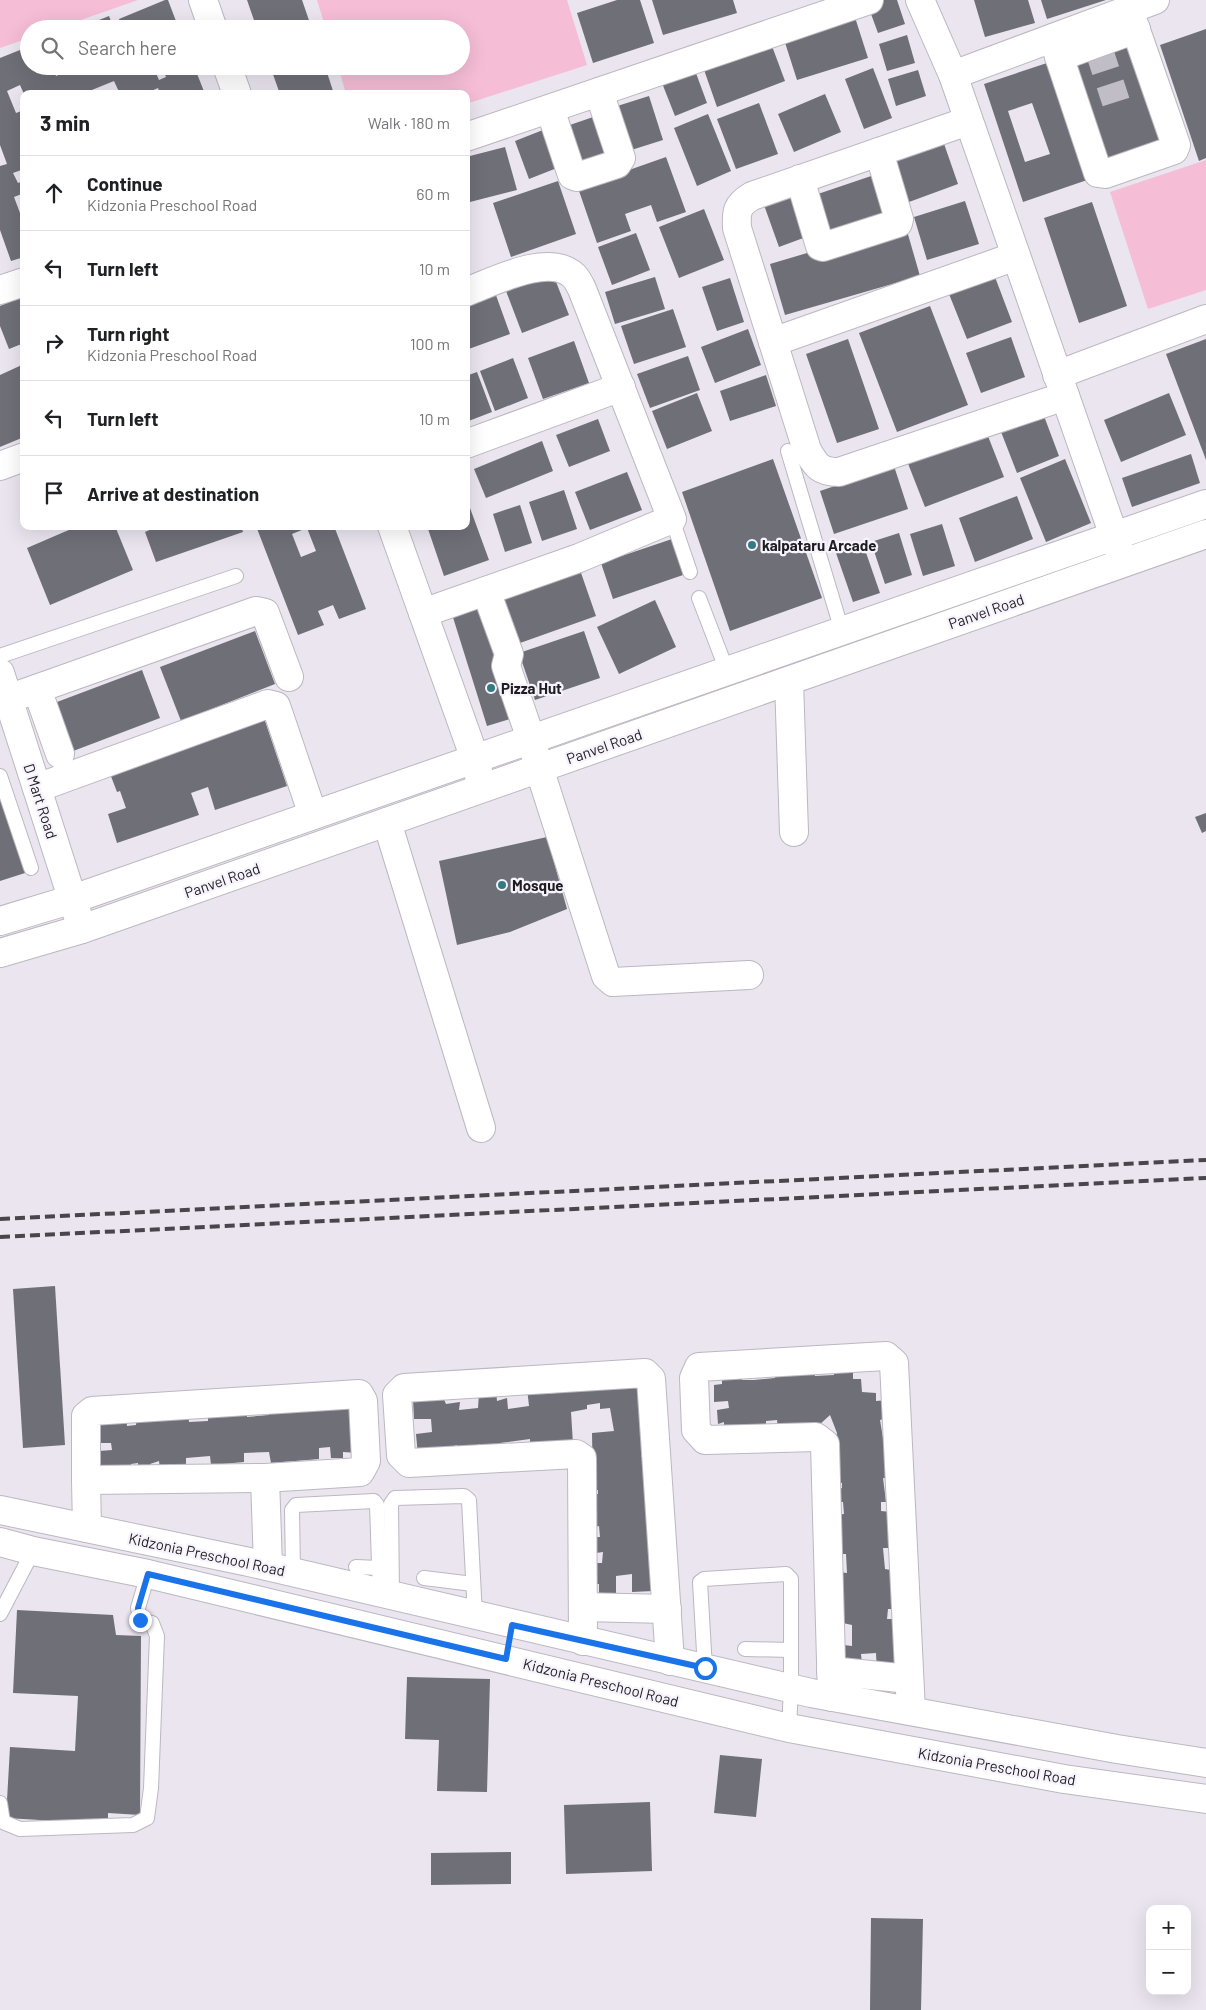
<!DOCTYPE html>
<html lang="en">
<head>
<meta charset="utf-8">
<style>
  body { margin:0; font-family:Barlow,sans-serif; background:#f6f6f6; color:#202124 }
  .controls { position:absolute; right:15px; bottom:15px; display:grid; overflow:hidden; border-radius:10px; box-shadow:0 5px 20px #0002 }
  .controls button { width:45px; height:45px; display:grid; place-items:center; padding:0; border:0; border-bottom:1px solid #e0e0e0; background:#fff; color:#202124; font:25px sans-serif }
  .stop { position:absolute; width:15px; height:15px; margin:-11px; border:4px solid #1a73e8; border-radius:50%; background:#fff }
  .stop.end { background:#1a73e8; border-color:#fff; box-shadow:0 1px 5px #0008 }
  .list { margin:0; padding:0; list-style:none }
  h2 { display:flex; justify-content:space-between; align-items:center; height:65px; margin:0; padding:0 20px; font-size:21px }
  h2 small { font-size:16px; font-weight:400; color:#757577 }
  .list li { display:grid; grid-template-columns:32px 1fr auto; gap:15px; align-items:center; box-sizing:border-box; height:75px; padding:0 20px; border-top:1px solid #e0e0e0 }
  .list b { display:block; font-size:19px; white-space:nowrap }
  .list p { margin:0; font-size:16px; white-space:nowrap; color:#757577 }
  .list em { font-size:16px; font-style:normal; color:#757577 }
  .icon { flex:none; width:28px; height:28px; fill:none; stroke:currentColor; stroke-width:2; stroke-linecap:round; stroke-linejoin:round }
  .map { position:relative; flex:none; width:1206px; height:2010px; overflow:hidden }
  .search { position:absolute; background:#fff; box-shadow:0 5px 20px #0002; left:20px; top:20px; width:450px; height:55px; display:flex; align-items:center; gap:12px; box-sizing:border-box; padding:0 18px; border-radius:28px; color:#757577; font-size:19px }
  .panel { position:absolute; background:#fff; box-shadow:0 5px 20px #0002; left:20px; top:90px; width:450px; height:440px; border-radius:10px }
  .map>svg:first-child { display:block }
  .green { fill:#f5bdd6 }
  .building { fill:#6f6f78; fill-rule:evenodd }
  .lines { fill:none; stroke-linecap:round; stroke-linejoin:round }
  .minor-tunnel { stroke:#c1bdc6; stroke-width:28; stroke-dasharray:28 14; stroke-linecap:butt }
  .service-casing { stroke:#bcb7c0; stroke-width:16 }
  .minor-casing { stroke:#bcb7c0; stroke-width:30 }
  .tertiary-casing { stroke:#bcb7c0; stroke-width:30 }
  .service { stroke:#fff; stroke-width:14 }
  .minor { stroke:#fff; stroke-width:28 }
  .tertiary { stroke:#fff; stroke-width:28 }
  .rail { stroke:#48454b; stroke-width:4; stroke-dasharray:10 5; stroke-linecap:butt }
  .route { stroke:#1a73e8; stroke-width:6 }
  .poi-dot { fill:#337b82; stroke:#f7f3fc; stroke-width:2 }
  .labels { text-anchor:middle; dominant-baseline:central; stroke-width:4.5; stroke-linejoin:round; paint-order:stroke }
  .poi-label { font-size:15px; font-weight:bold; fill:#1f1d21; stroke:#f7f3fc; text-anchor:start }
  .street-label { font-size:15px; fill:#1f1d21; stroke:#f7f3fc }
</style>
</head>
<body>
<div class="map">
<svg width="1206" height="2010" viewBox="0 0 1206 2010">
  <rect width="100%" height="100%" fill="#eae5ef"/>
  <!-- green -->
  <g class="green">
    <path d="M0 0H138L55 29H29V38L0 48Z"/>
    <path d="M317 0H567L587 65 466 104V94H346L338 66H461V29H326Z"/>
    <path d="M1206 160V290L1148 309 1110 192Z"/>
  </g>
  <!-- building -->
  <g class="building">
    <path d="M165 0H168L179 29H92L96 27 94 22 109 16 114 29 121 25 119 19Z"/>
    <path d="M247 0H302L312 29H257Z"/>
    <path d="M617 0H640L654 43 593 63 577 13Z"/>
    <path d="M652 0H733L737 13 663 35Z"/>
    <path d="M877 0H897L905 24 878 33 867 3Z"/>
    <path d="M974 0H1028L1035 23 985 37Z"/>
    <path d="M1041 0H1106L1047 19Z"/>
    <path d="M852 8 868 58 797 80 781 30Z"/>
    <path d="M1206 29V158L1199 161 1160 45Z"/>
    <path d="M1133 32 1170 144 1102 169 1065 57Z"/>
    <path d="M907 35 915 63 887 71 879 44Z"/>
    <path d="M769 38 785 81 717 107 702 64Z"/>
    <path d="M20 50 22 55 29 52V66H52L56 76 80 66H125L127 71 141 66H153L159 80 166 77 162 66H194L205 94H160L158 88 149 92 150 94H120L114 81 82 94H24L20 85 7 91 16 113 24 110V169L13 173 18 183 24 181V193L14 197 20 213 24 211V257L11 261 0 230V166L7 164 0 145V58Z"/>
    <path d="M1050 62 1090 179 1023 202 984 84ZM1032 103 1050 154 1025 162 1008 111Z"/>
    <path d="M693 65 707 103 675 116 660 78Z"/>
    <path d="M270 66H325L333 91 324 94H280Z"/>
    <path d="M873 68 892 118 864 129 845 79Z"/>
    <path d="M918 70 926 96 896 106 888 79Z"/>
    <path d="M825 94 841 132 794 152 778 114Z"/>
    <path d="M649 96 663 140 625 152 611 108Z"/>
    <path d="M759 103 778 154 736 169 717 119Z"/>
    <path d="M708 114 731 171 697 186 674 128Z"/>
    <path d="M599 115 615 160 579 173 564 127Z"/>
    <path d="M548 128 562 166 529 179 515 141Z"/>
    <path d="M942 138 958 184 909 202 892 156Z"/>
    <path d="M505 147 517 190 466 203V157Z"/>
    <path d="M666 157 686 212 657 222 651 205 625 214 631 231 597 243 578 188Z"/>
    <path d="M883 172 896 219 823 244 809 197Z"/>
    <path d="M558 181 576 234 511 257 493 203Z"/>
    <path d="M791 195 806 237 779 247 764 205Z"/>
    <path d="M965 201 979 244 927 260 914 217Z"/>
    <path d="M1092 202 1127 306 1079 323 1044 218Z"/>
    <path d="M704 209 724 260 679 278 659 227Z"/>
    <path d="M905 224 920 276 785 315 770 264Z"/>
    <path d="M636 233 650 270 612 285 598 247Z"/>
    <path d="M553 274 569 315 522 333 506 291Z"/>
    <path d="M655 277 665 309 615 324 605 292Z"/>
    <path d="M995 277 1012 322 967 339 949 294Z"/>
    <path d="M730 278 744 322 717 331 702 287Z"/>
    <path d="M493 287 510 334 466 350V297Z"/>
    <path d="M24 296V343L9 349 0 326V306Z"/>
    <path d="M930 306 968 405 897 432 859 333Z"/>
    <path d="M673 309 686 347 634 364 621 326Z"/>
    <path d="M748 329 761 365 715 383 701 347Z"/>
    <path d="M1011 337 1025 377 981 393 966 353Z"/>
    <path d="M848 339 879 429 837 443 806 354Z"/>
    <path d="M1206 339V460L1166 354Z"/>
    <path d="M574 341 589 383 543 399 528 358Z"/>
    <path d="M688 356 700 390 650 408 637 374Z"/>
    <path d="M513 358 528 398 495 411 480 371Z"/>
    <path d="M24 364V437L0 447V375Z"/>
    <path d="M477 372 492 412 466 422V376Z"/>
    <path d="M766 375 776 406 730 421 720 391Z"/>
    <path d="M697 393 712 431 667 449 652 411Z"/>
    <path d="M1169 393 1186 435 1121 462 1104 420Z"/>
    <path d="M1041 408 1059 456 1017 473 998 424Z"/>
    <path d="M598 419 610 451 569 467 556 435Z"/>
    <path d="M986 431 1004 477 925 507 907 461Z"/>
    <path d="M542 441 553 471 486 498 474 469Z"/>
    <path d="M1191 454 1200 483 1132 507 1122 478Z"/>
    <path d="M773 459 822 598 730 631 682 492Z"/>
    <path d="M1065 459 1091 523 1046 542 1020 478Z"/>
    <path d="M894 466 908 509 834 534 820 491Z"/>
    <path d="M627 472 642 510 590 530 575 492Z"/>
    <path d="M564 490 577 529 542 541 529 502Z"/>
    <path d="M1017 496 1033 539 975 562 959 518Z"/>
    <path d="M466 497 489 560 444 576 427 526H466Z"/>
    <path d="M520 505 532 543 505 552 493 514Z"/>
    <path d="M942 524 955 566 923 576 910 534Z"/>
    <path d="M78 526H115L133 570 50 605 27 548Z"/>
    <path d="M153 526H241L243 532 156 562 145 532 154 528Z"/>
    <path d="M256 526H334L366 609 339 619 333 605 318 611 324 625 298 635ZM307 528 316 551 301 557 292 534Z"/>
    <path d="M899 533 912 575 885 584 871 542Z"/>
    <path d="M672 539 683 575 613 599 601 563Z"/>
    <path d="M863 544 880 593 853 602 836 553Z"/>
    <path d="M580 570 596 616 520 643 504 598Z"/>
    <path d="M486 597 517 717 487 726 451 611Z"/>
    <path d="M655 600 676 647 619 674 597 627Z"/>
    <path d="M255 631 275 684 181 721 160 667Z"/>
    <path d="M584 631 600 678 535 700 519 653Z"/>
    <path d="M142 670 160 718 68 753 49 705Z"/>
    <path d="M264 718 287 786 215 810 208 787 191 793 199 815 117 843 108 814 126 808 120 791 117 792 109 771Z"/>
    <path d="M0 794 25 873 0 881Z"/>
    <path d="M1206 813V831L1202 833 1195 817Z"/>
    <path d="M547 837 567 909 510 932 457 945 439 861Z"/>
    <path d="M55 1286 65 1445 23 1448 13 1289Z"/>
    <path d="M853 1366V1379H861L862 1392 876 1393V1401L888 1400 890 1417 880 1420 884 1444 891 1443 892 1479 883 1478 886 1502H881V1511L891 1512 893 1548H883L885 1569 896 1571 897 1609H888L887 1619H896L903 1664 893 1663 892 1671 877 1673 876 1653 861 1654 862 1665 845 1663 844 1645 852 1646V1625L843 1623 839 1572 847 1573 846 1554H839L836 1515 844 1514 843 1502H837L836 1490 842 1488V1483L833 1482 837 1433 830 1415 818 1426 778 1429 777 1420 766 1421V1426L724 1434V1422L718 1424 717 1410 729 1408 728 1401 714 1402V1385L722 1384V1375L742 1373V1380H754L775 1378V1373L814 1370 815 1376 834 1375 835 1367Z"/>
    <path d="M641 1380V1457H648L653 1591 632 1592V1574L616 1576V1593L599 1595V1584H596L595 1563H602L603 1552 596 1553 595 1537H600L599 1526 592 1528 593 1495 598 1494V1490L593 1491 592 1433 614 1431 610 1408 600 1409V1403L587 1405V1409L571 1412 573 1444 530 1449V1439L500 1443 501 1452 481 1454 480 1444 458 1452 457 1445 418 1456 416 1434 432 1432 431 1419H414L413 1399 442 1395 446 1404 460 1402 459 1410 478 1408 479 1393 496 1391 497 1401 507 1398 508 1409 529 1406 527 1388 546 1386V1394L566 1392V1386Z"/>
    <path d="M316 1403 317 1410 357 1404 359 1453 343 1452V1458H331L330 1447 319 1448V1459L271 1463 269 1452 244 1453V1462L211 1465 210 1456 186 1458V1466L160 1469 159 1461 150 1464 151 1472 139 1473 138 1463 131 1464 130 1472 100 1469 99 1451 112 1450 111 1443H98V1419L126 1415 127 1426 136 1425 137 1415 188 1413 189 1422 208 1421V1412L247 1408V1417L269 1415 267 1407Z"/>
    <path d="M17 1610 113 1615 116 1635 141 1636 140 1815 108 1813V1824L6 1818 10 1747 75 1751 78 1696 13 1693Z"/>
    <path d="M407 1677 490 1679 487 1792 437 1791 439 1740 405 1739Z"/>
    <path d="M720 1755 762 1759 756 1817 714 1813Z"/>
    <path d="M650 1802 652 1871 566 1874 564 1805Z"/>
    <path d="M511 1852V1884L431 1885V1853Z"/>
    <path d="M871 1918 923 1919 921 2010H870Z"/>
  </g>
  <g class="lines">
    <!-- minor-tunnel -->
    <path class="minor-tunnel" d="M1097 44 1116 102"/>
    <defs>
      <g id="service">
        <path d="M788 451 842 631"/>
        <path d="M672 519 690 572"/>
        <path d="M699 598 727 671"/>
        <path d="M0 656 236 576"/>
        <path d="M0 776 31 868"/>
        <path d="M356 1567 379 1568"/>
        <path d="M293 1572 292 1510 296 1505 374 1501 377 1505 380 1593"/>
        <path d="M424 1578 473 1584"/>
        <path d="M392 1596 391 1504 395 1498 464 1496 469 1500 475 1616"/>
        <path d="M0 1614 33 1551"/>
        <path d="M745 1649 791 1650"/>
        <path d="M705 1669 700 1582 704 1579 786 1574 791 1579V1689L789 1728"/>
        <path d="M0 1803 3 1822 20 1829 133 1825 147 1818 151 1788 157 1636 152 1623 140 1620 138 1608 148 1574"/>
      </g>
      <g id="minor">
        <path d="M203 0 213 29"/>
        <path d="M920 0 953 75 1122 559"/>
        <path d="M1053 38 1098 173 1105 174 1174 150 1176 145 1129 10"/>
        <path d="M1059 57 1136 29"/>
        <path d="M227 66 237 94"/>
        <path d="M953 75 1155 0"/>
        <path d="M550 109 572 175 577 177 617 164 621 158 599 92"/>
        <path d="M968 121 752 196C737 205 736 211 737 228L773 342 1016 256"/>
        <path d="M466 137 869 0"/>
        <path d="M800 179 820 246 823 247 898 223 899 219 879 152"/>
        <path d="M0 290 24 282"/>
        <path d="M773 342 807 450C816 466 820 472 839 472L1065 396"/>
        <path d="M1057 375 1206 319"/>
        <path d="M466 444 621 387"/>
        <path d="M0 466 24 457"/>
        <path d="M392 526 475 759 482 788"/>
        <path d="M486 591 509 654 506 666 531 739 539 768 606 976 613 982 749 975"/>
        <path d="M423 613 579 558 672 519 582 289C580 285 577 279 574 276 549 252 493 282 466 292"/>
        <path d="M0 673 82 929"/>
        <path d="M789 681 794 832"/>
        <path d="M37 689 60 754"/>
        <path d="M8 699 256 611 265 613 289 677"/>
        <path d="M37 788 268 704 276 706 313 815"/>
        <path d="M387 822 481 1128"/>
        <path d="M359 1394 363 1401 366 1461 360 1472 265 1478 86 1480V1416L92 1411Z"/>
        <path d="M265 1478 268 1566"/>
        <path d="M86 1480 87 1528"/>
        <path d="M583 1607 667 1609"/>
        <path d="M583 1641 582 1458 576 1454 409 1463 401 1455 397 1395 404 1388 645 1373 651 1379 670 1661"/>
        <path d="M831 1671 909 1679"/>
        <path d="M832 1697 825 1444 816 1437 705 1440 696 1430 694 1378 699 1367 886 1356 894 1363 911 1711"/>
      </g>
      <g id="tertiary">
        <path d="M0 921 73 899 1206 504"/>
        <path d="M0 953 82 929 1206 534"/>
        <path d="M0 1510 249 1562 811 1693 1117 1749 1206 1763"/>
        <path d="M0 1542 33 1551 148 1574 789 1728 1064 1779 1206 1799"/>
      </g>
    </defs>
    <!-- service casing -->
    <use href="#service" class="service-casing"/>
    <!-- minor casing -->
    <use href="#minor" class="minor-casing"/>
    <!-- tertiary casing -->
    <use href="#tertiary" class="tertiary-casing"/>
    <!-- service -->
    <use href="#service" class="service"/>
    <!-- minor -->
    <use href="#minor" class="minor"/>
    <!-- tertiary -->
    <use href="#tertiary" class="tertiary"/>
    <!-- rail -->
    <g class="rail">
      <path d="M0 1219 1206 1160"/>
      <path d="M0 1237 1206 1178"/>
    </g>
  </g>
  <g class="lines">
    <!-- route -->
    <path class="route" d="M140 1620 138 1608 148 1574 506 1659 512 1625 705 1668"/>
  </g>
  <!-- markers -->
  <g class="poi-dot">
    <circle cx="752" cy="545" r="5"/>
    <circle cx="491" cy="688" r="5"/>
    <circle cx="502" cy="885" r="5"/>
  </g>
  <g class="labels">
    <!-- poi labels -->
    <g class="poi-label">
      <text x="762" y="545">kalpataru Arcade</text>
      <text x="501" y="688">Pizza Hut</text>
      <text x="512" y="885">Mosque</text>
    </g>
    <!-- street labels -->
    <g class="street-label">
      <text transform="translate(986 611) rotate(-19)">Panvel Road</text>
      <text transform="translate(604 746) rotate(-19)">Panvel Road</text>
      <text transform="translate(41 801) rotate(72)">D Mart Road</text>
      <text transform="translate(222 880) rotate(-19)">Panvel Road</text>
      <text transform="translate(207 1554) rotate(12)">Kidzonia Preschool Road</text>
      <text transform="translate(601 1682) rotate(14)">Kidzonia Preschool Road</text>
      <text transform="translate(997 1766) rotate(10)">Kidzonia Preschool Road</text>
    </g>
  </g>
</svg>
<div class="controls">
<button>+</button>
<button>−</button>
</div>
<div class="stop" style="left:705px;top:1668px"></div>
<div class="stop end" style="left:140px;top:1620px"></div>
<div class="search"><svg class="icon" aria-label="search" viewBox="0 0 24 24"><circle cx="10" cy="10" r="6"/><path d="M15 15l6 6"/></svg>Search here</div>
<section class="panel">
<h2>3 min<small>Walk · 180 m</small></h2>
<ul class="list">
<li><svg class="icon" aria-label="ahead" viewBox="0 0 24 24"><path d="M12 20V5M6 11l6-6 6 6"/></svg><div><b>Continue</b><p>Kidzonia Preschool Road</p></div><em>60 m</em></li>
<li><svg class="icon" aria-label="left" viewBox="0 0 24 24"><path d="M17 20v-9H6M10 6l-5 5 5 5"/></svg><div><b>Turn left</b></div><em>10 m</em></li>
<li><svg class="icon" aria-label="right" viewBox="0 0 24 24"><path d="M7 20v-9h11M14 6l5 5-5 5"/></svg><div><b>Turn right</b><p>Kidzonia Preschool Road</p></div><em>100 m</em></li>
<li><svg class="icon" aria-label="left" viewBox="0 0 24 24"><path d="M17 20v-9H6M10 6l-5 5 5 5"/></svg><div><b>Turn left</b></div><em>10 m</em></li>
<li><svg class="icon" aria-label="arrive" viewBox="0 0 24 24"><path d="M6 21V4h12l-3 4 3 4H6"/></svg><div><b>Arrive at destination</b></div></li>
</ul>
</section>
</div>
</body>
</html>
